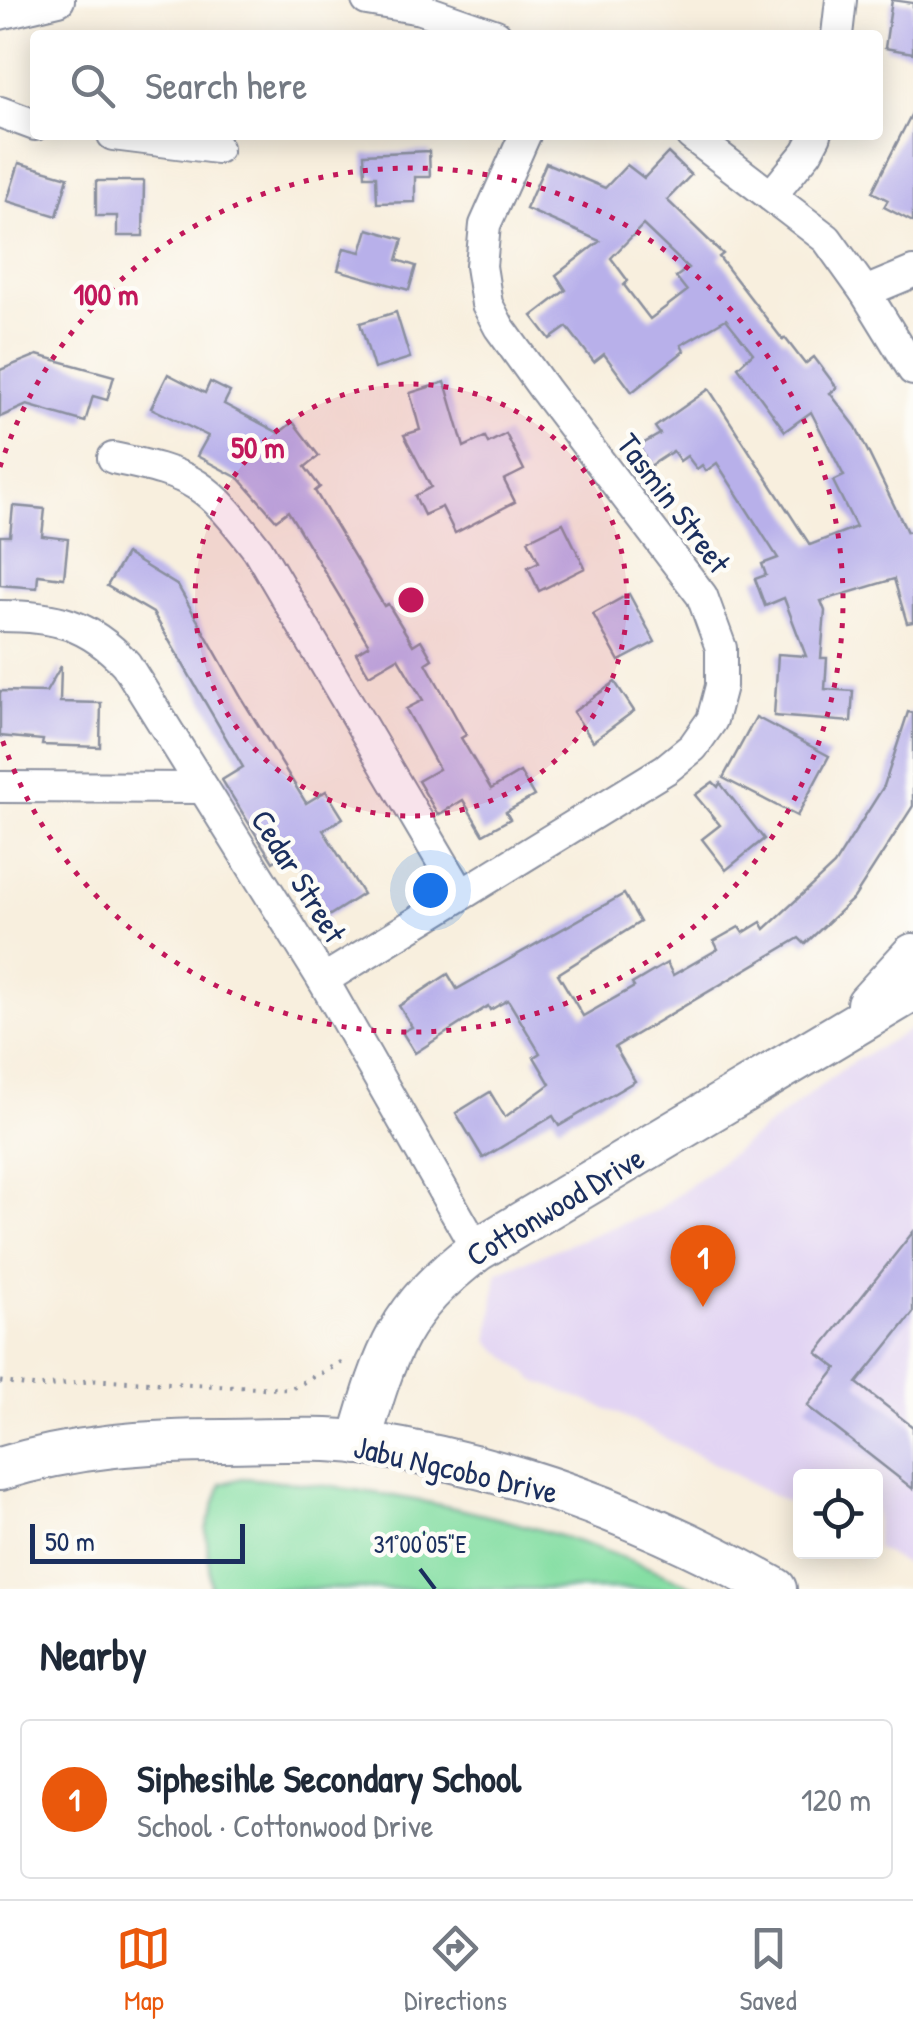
<!DOCTYPE html>
<html lang="en">
<head>
<meta charset="utf-8">
<style>
  body { margin:0; font-family:"Patrick Hand",sans-serif; background:#f2f2f3; color:#1f2937 }
  .controls { position:absolute; right:30px; bottom:30px; display:grid; overflow:hidden; border-radius:10px; box-shadow:0 5px 25px #0003 }
  .controls button { width:90px; height:90px; display:grid; place-items:center; padding:0; border:0; border-bottom:2px solid #e0e1e3; background:#fff; color:#1f2937; font:50px sans-serif }
  .scale { position:absolute; left:30px; bottom:25px; width:215px; box-sizing:border-box; padding-left:10px; border:5px solid #1b2f5e; border-top:0; font-size:28px; line-height:35px; white-space:nowrap; color:#1b2f5e; -webkit-text-stroke:8px #fdfcf7; paint-order:stroke }
  .you { position:absolute; left:430px; top:890px; width:35px; height:35px; margin:-25px; border:8px solid #fff; border-radius:50%; background:#1a73e8; box-shadow:0 0 0 15px #1a73e833 }
  .badge { display:grid; place-items:center; width:65px; height:65px; border-radius:50%; background:#ea580c; color:#fff; font-size:32px; font-weight:700 }
  .pin { position:absolute; translate:-50% -82px; filter:drop-shadow(0 2px 5px #0008) }
  .pin::after { content:''; position:absolute; top:52px; width:35px; height:30px; background:inherit; clip-path:polygon(0 0,100% 0,50% 100%) }
  .list { margin:0; padding:0; list-style:none }
  h2 { display:flex; justify-content:space-between; align-items:center; height:130px; margin:0; padding:0 40px; font-size:42px }
  h2 small { font-size:32px; font-weight:400; color:#747a83 }
  .list li { display:grid; grid-template-columns:65px 1fr auto; gap:30px; align-items:center; box-sizing:border-box; height:160px; margin:0 20px 20px; padding:0 20px; border:2px solid #e0e1e3; border-radius:10px }
  .list b { display:block; font-size:38px; white-space:nowrap }
  .list p { margin:0; font-size:32px; white-space:nowrap; color:#747a83 }
  .list em { font-size:32px; font-style:normal; color:#747a83 }
  .icon { flex:none; width:55px; height:55px; fill:none; stroke:currentColor; stroke-width:2; stroke-linecap:round; stroke-linejoin:round }
  .map { position:relative; flex:none; width:913px; height:1589px; overflow:hidden }
  .search { position:absolute; background:#fff; box-shadow:0 5px 25px #0003; left:30px; right:30px; top:30px; height:110px; display:flex; align-items:center; gap:25px; box-sizing:border-box; padding:0 35px; border-radius:10px; color:#747a83; font-size:38px }
  .sheet { height:310px; background:#fff }
  nav { display:flex; justify-content:space-around; align-items:center; box-sizing:border-box; height:140px; border-top:2px solid #e0e1e3; background:#fff; font-size:28px; color:#747a83 }
  nav a { display:grid; justify-items:center; gap:5px }
  nav .on { color:#ea580c }
  .map>svg:first-child { display:block }
  .built { fill:#e2d4f3 }
  .green { fill:#84dea3; stroke:#508680; stroke-width:2.5 }
  .building { fill:#b8b0ea; fill-rule:evenodd }
  .lines { fill:none; stroke-linecap:round; stroke-linejoin:round }
  .street-casing { stroke:#8a8f9e; stroke-width:34 }
  .secondary-casing { stroke:#8a8f9e; stroke-width:46 }
  .path { stroke:#8a8f9e; stroke-width:5; stroke-dasharray:2.5 8; stroke-linecap:butt }
  .street { stroke:#fff; stroke-width:30 }
  .secondary { stroke:#fff; stroke-width:42 }
  .ticks { fill:none; stroke:#1b2f5e; stroke-width:4 }
  .ring { fill:none; stroke:#c2185b; stroke-width:5; stroke-dasharray:5 10 }
  .labels { text-anchor:middle; dominant-baseline:central; stroke-width:9; stroke-linejoin:round; paint-order:stroke }
  .street-label { font-size:32px; fill:#1b2f5e; stroke:#fdfcf7 }
  .ticks-label { font-size:25px; text-anchor:middle; fill:#1b2f5e; stroke:#fdfcf7; stroke-width:9; stroke-linejoin:round; paint-order:stroke }
  .centre { fill:#c2185b; stroke:#fdfcf7; stroke-width:5 }
  .ring-label { font-size:30px; text-anchor:middle; font-weight:bold; fill:#c2185b; stroke:#fdfcf7; stroke-width:9; stroke-linejoin:round; paint-order:stroke }
</style>
</head>
<body>
<div class="map">
<svg width="913" height="1589" viewBox="0 0 913 1589">
  <rect width="100%" height="100%" fill="#fdfcf7"/>
  <filter id="ink" filterUnits="userSpaceOnUse"><feTurbulence type="fractalNoise" baseFrequency=".01" numOctaves="2"/><feDisplacementMap in="SourceGraphic" scale="20" xChannelSelector="R" yChannelSelector="G"/><feConvolveMatrix kernelMatrix="1 2 1 2 8 2 1 2 1" color-interpolation-filters="sRGB"/></filter>
  <filter id="wash" filterUnits="userSpaceOnUse"><feTurbulence type="fractalNoise" baseFrequency=".0048" numOctaves="4" result="noise"/><feDisplacementMap in="SourceGraphic" scale="40" xChannelSelector="R" yChannelSelector="G"/><feGaussianBlur stdDeviation="2.25" result="paint"/><feColorMatrix in="noise" values="0 0 0 0 0 0 0 0 0 0 0 0 0 0 0 0 0 1.4 0 .05"/><feComposite in="paint" operator="in"/></filter>
  <g filter="url(#wash)">
    <rect width="100%" height="100%" fill="#f8efde"/>
    <!-- built -->
    <path class="built" d="M913 1028V1568L876 1548V1476H800V1509L617 1413 536 1381 489 1342 497 1272 657 1210 848 1065Z"/>
    <!-- green -->
    <path class="green" d="M242 1478C401 1489 553 1522 698 1589H211L206 1530 221 1484Z"/>
    <g id="blocks">
      <!-- building -->
      <g class="building">
        <path d="M892 0 913 3V53L885 48Z"/>
        <path d="M913 111V222L884 207 888 200 872 192Z"/>
        <path d="M429 151 430 177H415V202L377 203 376 176H365L364 154Z"/>
        <path d="M668 153 691 175 667 200 723 254 719 257 783 340 785 338 805 364 814 357 837 388 830 393 856 427 907 532 913 531V622L907 623 894 579 821 601 825 611 821 658H827L825 689 853 691 851 722 774 716 778 654 806 656 784 598 765 606 755 579 766 575 762 564 778 558 717 463 706 471 702 465 697 469 687 456 680 461 673 451 650 466 639 446 660 434 655 427 709 389 810 545 856 527 833 481 844 476 811 412 785 431 738 367 753 353 726 319 681 345 684 351 632 392 604 354 594 362 567 327 550 339 532 316 566 290 556 275 600 241 526 209 546 163 605 188 627 165 644 178ZM643 225 688 268 676 277 687 291 650 319 624 285 628 281 611 258Z"/>
        <path d="M19 163 68 177 57 216 7 201Z"/>
        <path d="M96 181H144L143 236H117V216H96Z"/>
        <path d="M368 229 403 239 397 260 416 266 409 290 338 270 344 248 361 252Z"/>
        <path d="M396 312 410 358 374 369 360 323Z"/>
        <path d="M37 355 114 376 107 400 93 396 85 422 27 405 0 417V370Z"/>
        <path d="M168 374 205 393 210 382 230 392 224 404 279 433 293 422 319 456 305 467 320 487 315 491 384 606 388 604 413 645 421 640 432 659 426 663 466 735 461 738 491 789 520 772 534 796 506 812 510 819 483 834 463 800 438 815 418 781 439 769 406 709 423 700 398 658 369 675 356 653 369 645 288 511 276 520 240 479 197 456 208 436 151 408Z"/>
        <path d="M445 382 464 447 485 437 488 443 506 434 524 470 504 480 515 502 455 533 442 507 424 515 415 496 431 487 404 435 420 430 410 393Z"/>
        <path d="M13 506 45 509 42 536 68 539 64 578 38 575 37 588 0 585V536H10Z"/>
        <path d="M563 523 585 568 539 591 528 567 539 562 528 540Z"/>
        <path d="M126 554 178 586 242 699 306 803 326 791 343 818 323 830 363 894 319 922 306 901 317 894 290 851 273 862 222 780 243 767 153 613 107 586Z"/>
        <path d="M629 594 655 642 619 661 593 614Z"/>
        <path d="M61 666 60 702 101 703 100 747 42 745 43 740 0 736V691L46 692Z"/>
        <path d="M615 682 634 711 593 741 573 712Z"/>
        <path d="M908 712 913 713V806L854 898 805 944 799 938 615 1047 635 1081 559 1126 553 1116 483 1158 456 1113 490 1092 505 1117 550 1084 534 1057 540 1053 508 1000 490 1010 488 1006 415 1053 402 1032 412 1027 399 1006 448 974 457 989 624 894 640 922 558 974 583 1016 634 987 632 984 667 963 673 975 718 949 714 941 739 927 743 933 761 922 765 929 834 865 884 786Z"/>
        <path d="M756 717 829 756 797 816 723 778Z"/>
        <path d="M713 782 718 787 720 783 764 839 726 870 702 839 720 825 695 795Z"/>
        <path d="M913 1232V1313L857 1383 913 1427V1489L807 1406 837 1368 817 1353Z"/>
      </g>
    </g>
  </g>
  <g filter="url(#ink)">
    <use href="#blocks" fill-opacity="0" stroke="#8a8f9e" stroke-width="2.5"/>
    <g class="lines">
      <defs>
        <g id="street">
          <path d="M367 0 421 9 496 35"/>
          <path d="M0 14 59 0"/>
          <path d="M837 35 841 0"/>
          <path d="M0 112 35 125"/>
          <path d="M113 135 217 148"/>
          <path d="M691 135 827 239 865 292 913 370"/>
          <path d="M771 196 807 152 816 135"/>
          <path d="M865 292 913 272"/>
          <path d="M113 458C196 475 206 483 258 550L461 894"/>
          <path d="M0 616C55 616 88 623 126 664L323 980 477 1250"/>
          <path d="M0 787 203 788"/>
          <path d="M323 980 666 769 693 747 712 720 721 686V648L702 596 544 389 499 327 487 304 481 266 485 225 525 135"/>
        </g>
        <g id="secondary">
          <path d="M868 1004 913 955"/>
          <path d="M359 1443C386 1350 398 1310 477 1250L913 990"/>
          <path d="M0 1469C74 1446 147 1441 225 1441 269 1441 318 1437 362 1443 507 1465 647 1517 775 1589"/>
        </g>
      </defs>
      <!-- street casing -->
      <use href="#street" class="street-casing"/>
      <!-- secondary casing -->
      <use href="#secondary" class="secondary-casing"/>
      <!-- path -->
      <path class="path" d="M0 1382 38 1387 96 1380 290 1389 348 1359"/>
      <!-- street -->
      <use href="#street" class="street"/>
      <!-- secondary -->
      <use href="#secondary" class="secondary"/>
    </g>
  </g>
  <!-- ticks -->
  <path class="ticks" d="M420 1569 435 1589"/>
  <!-- distance rings -->
  <circle cx="411" cy="600" r="216" fill="#c2185b" fill-opacity=".12"/>
  <g class="ring">
    <circle cx="411" cy="600" r="216"/>
    <path d="M0 467A432 432 0 1 1 0 733"/>
  </g>
  <g class="labels">
    <!-- street labels -->
    <g class="street-label">
      <text transform="translate(674 503) rotate(53)">Tasmin Street</text>
      <text transform="translate(299 876) rotate(58)">Cedar Street</text>
      <text transform="translate(555 1206) rotate(-31)">Cottonwood Drive</text>
      <text transform="translate(456 1469) rotate(13)">Jabu Ngcobo Drive</text>
    </g>
  </g>
  <g class="ticks-label">
    <text x="420" y="1553">31°00'05"E</text>
  </g>
  <circle cx="411" cy="600" r="15" class="centre"/>
  <g class="ring-label">
    <text x="106" y="305">100 m</text>
    <text x="258" y="458">50 m</text>
  </g>
</svg>
<div class="controls">
<button><svg class="icon" aria-label="locate" viewBox="0 0 24 24"><circle cx="12" cy="12" r="6"/><path d="M12 2v4M12 18v4M2 12h4M18 12h4"/></svg></button>
</div>
<div class="scale">50 m</div>
<div class="you"></div>
<div class="pin badge" style="left:703px;top:1307px">1</div>
<div class="search"><svg class="icon" aria-label="search" viewBox="0 0 24 24"><circle cx="10" cy="10" r="6"/><path d="M15 15l6 6"/></svg>Search here</div>
</div>
<section class="sheet">
<h2>Nearby<small></small></h2>
<ul class="list">
<li><span class="badge">1</span><div><b>Siphesihle Secondary School</b><p>School · Cottonwood Drive</p></div><em>120 m</em></li>
</ul>
</section>
<nav>
<a class="on"><svg class="icon" aria-label="map" viewBox="0 0 24 24"><path d="M3 6l6-2 6 2 6-2v14l-6 2-6-2-6 2zM9 4v14M15 6v14"/></svg>Map</a>
<a><svg class="icon" aria-label="directions" viewBox="0 0 24 24"><path d="M12 3l9 9-9 9-9-9zM9 14v-3h6M13 9l2 2-2 2"/></svg>Directions</a>
<a><svg class="icon" aria-label="saved" viewBox="0 0 24 24"><path d="M7 4h10v16l-5-4-5 4z"/></svg>Saved</a>
</nav>
</body>
</html>
